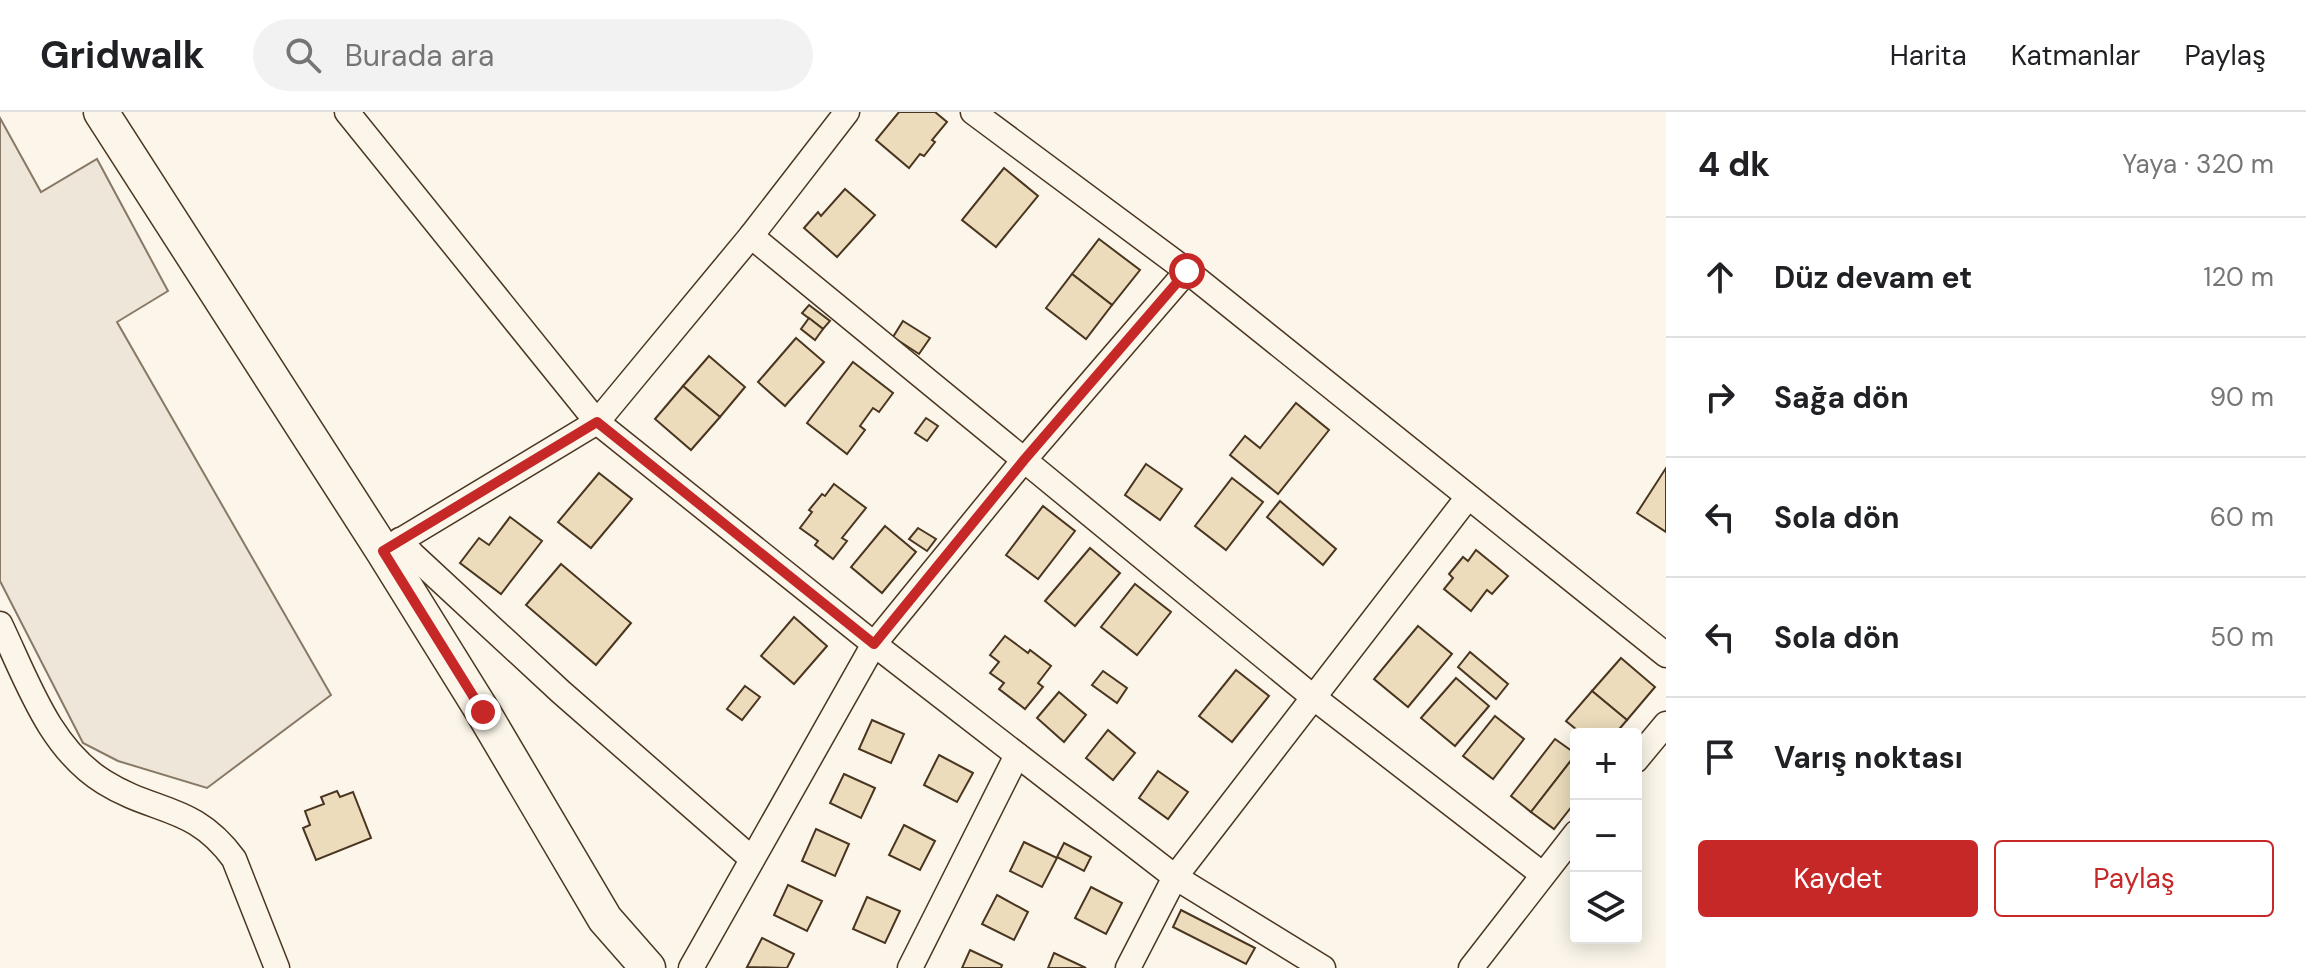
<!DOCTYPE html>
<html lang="tr">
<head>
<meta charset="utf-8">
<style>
  body { margin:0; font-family:"DM Sans",sans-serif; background:#f2f2f2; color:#202124 }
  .controls { position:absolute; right:24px; bottom:24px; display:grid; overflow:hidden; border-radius:8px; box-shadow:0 4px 20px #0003 }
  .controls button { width:72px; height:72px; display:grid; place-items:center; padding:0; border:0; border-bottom:2px solid #e0e0e0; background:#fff; color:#202124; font:40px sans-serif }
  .stop { position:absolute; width:24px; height:24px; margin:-18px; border:6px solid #c62828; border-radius:50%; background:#fff }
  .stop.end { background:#c62828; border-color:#fff; box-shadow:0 2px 8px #0008 }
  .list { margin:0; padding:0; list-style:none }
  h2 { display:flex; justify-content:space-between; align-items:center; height:104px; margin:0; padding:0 32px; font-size:34px }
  h2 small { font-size:26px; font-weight:400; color:#757577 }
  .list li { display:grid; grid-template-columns:52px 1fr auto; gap:24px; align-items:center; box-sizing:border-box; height:120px; padding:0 32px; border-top:2px solid #e0e0e0 }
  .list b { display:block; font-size:30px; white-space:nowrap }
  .list em { font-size:26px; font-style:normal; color:#757577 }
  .actions { display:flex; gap:16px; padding:24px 32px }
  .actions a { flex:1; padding:18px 0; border:2px solid #c62828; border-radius:8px; text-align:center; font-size:28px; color:#c62828 }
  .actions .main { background:#c62828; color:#fff }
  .icon { flex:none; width:44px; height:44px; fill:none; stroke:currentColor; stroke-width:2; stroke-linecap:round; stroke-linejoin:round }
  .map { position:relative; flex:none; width:1666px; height:856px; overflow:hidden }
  header { display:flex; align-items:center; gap:48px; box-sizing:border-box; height:112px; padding:0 40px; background:#fff; border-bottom:2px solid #e0e0e0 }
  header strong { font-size:38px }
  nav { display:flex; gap:44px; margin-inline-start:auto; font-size:28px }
  .search { width:560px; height:72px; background:#f2f2f2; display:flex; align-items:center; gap:20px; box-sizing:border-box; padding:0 28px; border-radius:44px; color:#757577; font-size:30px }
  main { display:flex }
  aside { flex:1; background:#fff }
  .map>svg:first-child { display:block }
  .green { fill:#ede6d9; stroke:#887966; stroke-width:2 }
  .building { fill:#ecdcbc; stroke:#4a3520; stroke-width:2 }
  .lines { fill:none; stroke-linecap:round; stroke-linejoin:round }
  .minor-casing { stroke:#4a3520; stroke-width:27 }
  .secondary-casing { stroke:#4a3520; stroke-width:37 }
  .minor { stroke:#fbf6e9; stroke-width:24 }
  .secondary { stroke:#fbf6e9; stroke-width:34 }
  .route { stroke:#c62828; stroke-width:10 }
</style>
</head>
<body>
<header>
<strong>Gridwalk</strong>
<div class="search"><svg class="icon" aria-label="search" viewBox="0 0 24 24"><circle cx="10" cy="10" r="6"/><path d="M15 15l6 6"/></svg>Burada ara</div>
<nav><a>Harita</a><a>Katmanlar</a><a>Paylaş</a></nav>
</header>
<main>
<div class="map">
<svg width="1666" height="856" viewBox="0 0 1666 856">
  <rect width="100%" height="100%" fill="#fbf6e9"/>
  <!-- green -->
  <path class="green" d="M0 6 41 80 97 47 168 179 117 210 331 583 207 676 118 649 83 631 0 469Z"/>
  <!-- building -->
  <g class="building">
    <path d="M899 0H935L947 10 932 28 935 30 924 44 920 42 909 56 876 28Z"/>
    <path d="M1004 56 1038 84 996 135 962 108Z"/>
    <path d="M845 77 875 103 837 145 804 116 818 100 821 104Z"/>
    <path d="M1099 127 1140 158 1112 193 1072 162Z"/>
    <path d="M1072 162 1112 193 1086 227 1046 196Z"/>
    <path d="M809 193 830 209 823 217 802 201Z"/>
    <path d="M809 206 823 217 815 228 801 217Z"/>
    <path d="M903 209 930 226 919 242 893 225Z"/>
    <path d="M796 226 824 250 785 294 758 270Z"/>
    <path d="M709 244 745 275 720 305 683 274Z"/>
    <path d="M853 250 893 281 879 300 873 296 860 314 865 318 847 342 807 311Z"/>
    <path d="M683 274 720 305 691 338 655 307Z"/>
    <path d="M1296 291 1329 318 1278 382 1230 343 1245 324 1260 336Z"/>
    <path d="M926 306 938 314 927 329 915 321Z"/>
    <path d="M1146 352 1182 377 1160 408 1125 383Z"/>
    <path d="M1666 356V420L1637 401Z"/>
    <path d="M599 361 632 387 591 436 558 410Z"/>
    <path d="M1232 366 1263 390 1226 438 1195 414Z"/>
    <path d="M834 372 866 396 842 426 847 429 833 447 815 433 818 429 800 416 812 400 809 398 822 382 825 384Z"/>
    <path d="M1280 389 1336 437 1323 453 1267 405Z"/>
    <path d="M1043 394 1075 419 1038 467 1006 443Z"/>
    <path d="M510 405 542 429 501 482 460 451 479 426 489 433Z"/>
    <path d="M885 414 916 440 882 481 851 455Z"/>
    <path d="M918 416 936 427 927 439 909 427Z"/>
    <path d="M1090 436 1120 461 1075 514 1045 489Z"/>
    <path d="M1476 438 1508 464 1492 482 1487 478 1471 499 1444 477 1453 466 1449 462 1463 445 1468 449Z"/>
    <path d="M561 452 631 511 596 553 526 493Z"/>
    <path d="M1135 472 1171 500 1137 543 1101 515Z"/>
    <path d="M794 505 827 534 794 572 761 544Z"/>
    <path d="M1418 514 1452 542 1408 595 1374 567Z"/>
    <path d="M1005 524 1028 541 1030 538 1051 554 1038 571 1043 575 1025 597 999 577 1004 571 990 561 999 550 990 543Z"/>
    <path d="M1470 540 1508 572 1496 587 1458 555Z"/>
    <path d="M1621 546 1655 575 1627 608 1592 579Z"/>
    <path d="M1236 558 1269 584 1232 630 1199 604Z"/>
    <path d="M1103 559 1127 576 1117 591 1092 573Z"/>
    <path d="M1456 566 1489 594 1455 634 1421 606Z"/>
    <path d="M745 574 760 585 742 608 727 597Z"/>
    <path d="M1592 579 1627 608 1615 622H1582L1566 609Z"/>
    <path d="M1059 580 1086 603 1064 630 1037 606Z"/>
    <path d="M1495 604 1524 627 1493 667 1463 644Z"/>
    <path d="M872 608 904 622 891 651 859 637Z"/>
    <path d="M1108 618 1135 641 1113 668 1086 646Z"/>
    <path d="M1555 627 1576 642 1531 700 1511 684Z"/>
    <path d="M1576 642V689L1554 717 1531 700Z"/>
    <path d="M939 643 973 661 957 690 924 673Z"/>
    <path d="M1158 659 1188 680 1168 707 1139 686Z"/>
    <path d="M844 662 875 676 861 706 830 691Z"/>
    <path d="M337 679 340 685 353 680 371 726 316 748 303 716 310 713 305 699 324 692 321 685Z"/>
    <path d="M904 713 935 729 920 758 889 743Z"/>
    <path d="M816 717 849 732 835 764 802 749Z"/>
    <path d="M1024 730 1057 746 1042 775 1010 759Z"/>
    <path d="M1064 731 1091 745 1084 759 1057 745Z"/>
    <path d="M788 773 822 789 807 819 774 803Z"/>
    <path d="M1091 775 1122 791 1106 822 1075 806Z"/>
    <path d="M997 783 1028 800 1014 828 982 812Z"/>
    <path d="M867 785 900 799 885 831 853 817Z"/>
    <path d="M1181 798 1255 836 1246 852 1173 815Z"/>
    <path d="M762 826 794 842 787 856 747 855Z"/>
    <path d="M970 838 1002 853 1001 856H962Z"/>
    <path d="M1054 841 1086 856H1048Z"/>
  </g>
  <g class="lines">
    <defs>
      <g id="minor">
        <path d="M347 0 597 310 874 532 1175 765 1323 856"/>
        <path d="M973 0 1187 159 1666 543"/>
        <path d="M751 124 1313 585 1542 762"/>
        <path d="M400 428 413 443 561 580 752 747"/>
        <path d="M383 439 597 310 751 124 847 0"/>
        <path d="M0 512C27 568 49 636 104 670 155 702 194 692 234 747L277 856"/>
        <path d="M1636 648 1666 612"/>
        <path d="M691 856 874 532 1024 348 1187 159"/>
        <path d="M910 856 1017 643"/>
        <path d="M1128 856 1175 765 1468 385"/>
        <path d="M1471 856 1576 721"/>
      </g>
      <path id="secondary" d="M101 0 383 439 483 600 605 807 648 856"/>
    </defs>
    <!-- minor casing -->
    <use href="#minor" class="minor-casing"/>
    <!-- secondary casing -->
    <use href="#secondary" class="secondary-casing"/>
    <!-- minor -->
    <use href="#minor" class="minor"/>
    <!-- secondary -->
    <use href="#secondary" class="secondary"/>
  </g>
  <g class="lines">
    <!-- route -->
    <path class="route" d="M483 600 383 439 597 310 874 532 1024 348 1187 159"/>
  </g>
</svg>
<div class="controls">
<button>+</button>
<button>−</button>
<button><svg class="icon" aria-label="layers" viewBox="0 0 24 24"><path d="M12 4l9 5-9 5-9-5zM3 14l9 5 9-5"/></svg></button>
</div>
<div class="stop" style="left:1187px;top:159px"></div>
<div class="stop end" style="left:483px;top:600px"></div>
</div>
<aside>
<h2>4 dk<small>Yaya · 320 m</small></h2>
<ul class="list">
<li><svg class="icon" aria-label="ahead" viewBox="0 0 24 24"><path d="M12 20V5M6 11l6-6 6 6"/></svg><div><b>Düz devam et</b></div><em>120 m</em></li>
<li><svg class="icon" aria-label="right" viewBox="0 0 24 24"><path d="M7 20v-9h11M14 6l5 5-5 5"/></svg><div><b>Sağa dön</b></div><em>90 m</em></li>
<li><svg class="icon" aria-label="left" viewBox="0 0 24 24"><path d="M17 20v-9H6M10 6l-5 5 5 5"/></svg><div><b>Sola dön</b></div><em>60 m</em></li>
<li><svg class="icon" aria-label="left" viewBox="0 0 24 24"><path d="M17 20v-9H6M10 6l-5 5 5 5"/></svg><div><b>Sola dön</b></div><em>50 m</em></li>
<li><svg class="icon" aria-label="arrive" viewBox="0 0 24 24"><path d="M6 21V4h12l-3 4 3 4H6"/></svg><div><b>Varış noktası</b></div></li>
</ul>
<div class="actions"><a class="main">Kaydet</a><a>Paylaş</a></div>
</aside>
</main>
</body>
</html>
